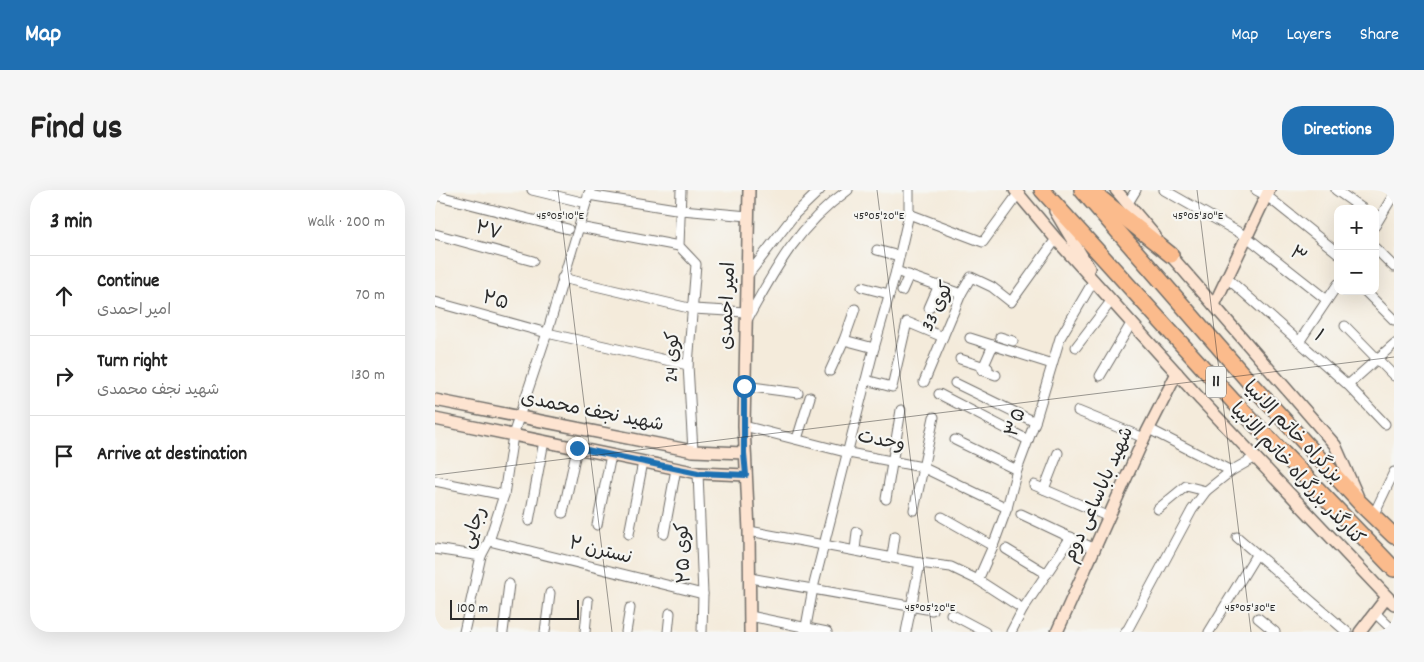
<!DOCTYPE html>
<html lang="en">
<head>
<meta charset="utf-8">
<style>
  body { margin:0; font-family:Dekko,"Playpen Sans Arabic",sans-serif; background:#f6f6f6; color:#222 }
  .controls { position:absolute; right:15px; top:15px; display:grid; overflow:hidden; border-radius:10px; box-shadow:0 5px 20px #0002 }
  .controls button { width:45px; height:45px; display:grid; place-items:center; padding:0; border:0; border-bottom:1px solid #e0e0e0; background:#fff; color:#222; font:25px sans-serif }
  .scale { position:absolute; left:15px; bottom:12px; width:129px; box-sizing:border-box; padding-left:5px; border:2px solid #2b2b2b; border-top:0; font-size:14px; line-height:18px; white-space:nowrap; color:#2b2b2b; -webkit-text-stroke:4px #f6f6f2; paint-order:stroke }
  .stop { position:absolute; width:15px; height:15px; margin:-11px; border:4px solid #1f6fb2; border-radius:50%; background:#fff }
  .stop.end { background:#1f6fb2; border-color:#fff; box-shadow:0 1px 5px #0008 }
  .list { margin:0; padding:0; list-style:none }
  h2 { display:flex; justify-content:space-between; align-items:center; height:65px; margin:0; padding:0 20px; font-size:21px }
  h2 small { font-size:16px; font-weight:400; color:#767676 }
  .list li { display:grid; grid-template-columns:32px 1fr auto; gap:15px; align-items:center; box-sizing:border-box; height:80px; padding:0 20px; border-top:1px solid #e0e0e0 }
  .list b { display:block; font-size:19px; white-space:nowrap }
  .list p { margin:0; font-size:16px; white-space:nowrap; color:#767676 }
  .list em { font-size:16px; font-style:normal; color:#767676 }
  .icon { flex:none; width:28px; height:28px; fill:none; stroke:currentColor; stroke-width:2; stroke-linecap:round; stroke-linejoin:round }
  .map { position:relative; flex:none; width:959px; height:442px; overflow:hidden; border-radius:20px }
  header { display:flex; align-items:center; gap:30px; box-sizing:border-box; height:70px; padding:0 25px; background:#1f6fb2; color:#fff }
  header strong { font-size:24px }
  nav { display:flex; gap:28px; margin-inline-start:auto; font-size:18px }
  .intro { display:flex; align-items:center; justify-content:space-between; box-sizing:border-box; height:120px; padding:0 30px }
  h1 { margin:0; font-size:35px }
  .button { padding:12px 22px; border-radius:20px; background:#1f6fb2; color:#fff; font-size:18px; font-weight:700 }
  main { display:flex; gap:30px; padding:0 30px }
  aside { flex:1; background:#fff; border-radius:20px; box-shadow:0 5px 20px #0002 }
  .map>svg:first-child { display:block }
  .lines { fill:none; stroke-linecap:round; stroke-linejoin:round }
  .street-casing { stroke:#716e69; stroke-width:11 }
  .secondary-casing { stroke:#716e69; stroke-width:14 }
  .highway-casing { stroke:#716e69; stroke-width:18 }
  .street { stroke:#fff; stroke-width:9 }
  .secondary { stroke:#fde4d1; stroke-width:11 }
  .highway { stroke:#fbbb8c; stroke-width:15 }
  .route { stroke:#1f6fb2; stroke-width:6 }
  .ticks { fill:none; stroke:#2b2b2b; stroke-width:1; stroke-opacity:0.45 }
  .labels { text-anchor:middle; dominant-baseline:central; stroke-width:4.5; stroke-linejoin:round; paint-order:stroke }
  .shield { fill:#f6f6f2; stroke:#686867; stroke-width:1 }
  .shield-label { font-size:18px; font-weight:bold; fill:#2b2b2b }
  .street-label { font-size:19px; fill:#2b2b2b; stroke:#f6f6f2 }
  .ticks-label { font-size:12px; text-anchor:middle; fill:#2b2b2b; stroke:#f6f6f2; stroke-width:4.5; stroke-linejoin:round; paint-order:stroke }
</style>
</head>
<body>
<header>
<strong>Map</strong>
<nav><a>Map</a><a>Layers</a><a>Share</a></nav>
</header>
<div class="intro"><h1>Find us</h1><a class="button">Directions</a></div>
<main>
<aside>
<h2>3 min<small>Walk · 200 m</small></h2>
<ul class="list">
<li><svg class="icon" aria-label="ahead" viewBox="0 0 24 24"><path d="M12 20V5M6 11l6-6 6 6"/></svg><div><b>Continue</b><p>امیر احمدی</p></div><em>70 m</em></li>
<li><svg class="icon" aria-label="right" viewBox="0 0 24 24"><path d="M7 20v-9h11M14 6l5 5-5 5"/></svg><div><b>Turn right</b><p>شهید نجف محمدی</p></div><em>130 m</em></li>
<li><svg class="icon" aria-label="arrive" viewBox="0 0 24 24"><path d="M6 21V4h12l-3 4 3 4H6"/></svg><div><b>Arrive at destination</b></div></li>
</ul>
</aside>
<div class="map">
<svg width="959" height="442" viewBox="0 0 959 442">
  <rect width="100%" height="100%" fill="#f6f6f2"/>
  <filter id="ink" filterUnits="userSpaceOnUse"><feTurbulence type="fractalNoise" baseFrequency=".02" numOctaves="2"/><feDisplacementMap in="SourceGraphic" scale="10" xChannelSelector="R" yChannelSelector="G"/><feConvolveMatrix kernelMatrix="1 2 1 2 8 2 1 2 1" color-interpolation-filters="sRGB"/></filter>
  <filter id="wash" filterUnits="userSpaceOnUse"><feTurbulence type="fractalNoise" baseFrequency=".0096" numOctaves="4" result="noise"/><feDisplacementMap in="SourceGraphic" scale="20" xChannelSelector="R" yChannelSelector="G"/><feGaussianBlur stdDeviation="1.12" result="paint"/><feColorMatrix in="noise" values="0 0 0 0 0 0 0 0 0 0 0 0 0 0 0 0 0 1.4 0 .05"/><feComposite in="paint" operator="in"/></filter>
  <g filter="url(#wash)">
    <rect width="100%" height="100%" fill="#f4ebdb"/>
  </g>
  <g filter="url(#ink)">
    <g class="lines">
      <defs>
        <g id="street">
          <path d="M97 0 151 13"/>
          <path d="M246 0 244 56 261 74 253 175 258 261"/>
          <path d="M729 0 812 47 892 110"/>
          <path d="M821 0 832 6 903 63"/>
          <path d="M901 0 928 19"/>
          <path d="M0 5 133 39"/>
          <path d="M153 5 247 20 313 26"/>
          <path d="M693 13 701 0"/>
          <path d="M474 24 548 52 583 4"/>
          <path d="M940 36 959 4"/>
          <path d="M144 37 244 56"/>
          <path d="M0 44 98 71"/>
          <path d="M940 58 959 77"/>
          <path d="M442 60 464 66"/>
          <path d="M461 81 526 104"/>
          <path d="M313 85 360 24 385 0"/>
          <path d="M127 88 258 119 311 122"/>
          <path d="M792 88 913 195 950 234"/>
          <path d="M427 97 454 104"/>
          <path d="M467 101 474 85"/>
          <path d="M930 101 959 130"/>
          <path d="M0 112 112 143 253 175"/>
          <path d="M494 118 504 95"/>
          <path d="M312 130C341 77 363 36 413 0"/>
          <path d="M910 136 959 186"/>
          <path d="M565 147 578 151"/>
          <path d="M535 148 617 174"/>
          <path d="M409 150 439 158"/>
          <path d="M864 152 903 94"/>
          <path d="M558 155 547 180 561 185"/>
          <path d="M641 157 677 110"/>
          <path d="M525 169 553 178"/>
          <path d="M395 181 409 150 420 119"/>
          <path d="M665 186 697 132"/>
          <path d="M431 190 457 197 472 132 508 147"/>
          <path d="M489 192 526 104 536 87 557 97 576 112 621 49"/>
          <path d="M520 193 600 232"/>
          <path d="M913 195 959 154"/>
          <path d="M309 196 363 203"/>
          <path d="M504 204 593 250"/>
          <path d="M643 221 709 248"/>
          <path d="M309 236 414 263 487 277 572 318"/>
          <path d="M714 239 796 281"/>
          <path d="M362 249 375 207"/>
          <path d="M520 250 582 280"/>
          <path d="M263 283 268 404 267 442"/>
          <path d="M0 291 69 305"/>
          <path d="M599 295 674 327"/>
          <path d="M609 299 623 263"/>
          <path d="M451 309 466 220"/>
          <path d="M723 319 751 296 771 301"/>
          <path d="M479 320 499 227"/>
          <path d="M128 323 142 258"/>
          <path d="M586 324 660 359"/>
          <path d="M938 326 959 282"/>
          <path d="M507 327 558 356"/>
          <path d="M94 331 109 251"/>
          <path d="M162 335 176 265"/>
          <path d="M314 341 485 373 516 377 543 390 588 419"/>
          <path d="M194 344 208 272"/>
          <path d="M229 344 241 279"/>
          <path d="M802 347 912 442"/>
          <path d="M54 351 268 404"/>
          <path d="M0 359 46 366"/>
          <path d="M571 359 612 384"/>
          <path d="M420 360 422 342"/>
          <path d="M457 366 460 346"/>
          <path d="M315 388 497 420"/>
          <path d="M543 390 558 356 572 318 582 280 600 232 625 148 659 90"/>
          <path d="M940 423 959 441"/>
          <path d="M516 424 550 442"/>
          <path d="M315 426 392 442"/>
          <path d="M823 428 840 442"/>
          <path d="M29 442 46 366 54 351 69 305 78 245 112 143 155 0"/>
          <path d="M68 442 74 394"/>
          <path d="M110 442 115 403"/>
          <path d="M150 442 153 411"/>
          <path d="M191 442 195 418"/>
          <path d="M233 442 235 423"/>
          <path d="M370 442 378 398 439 158 461 81 474 24V0"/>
          <path d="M471 442 485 373"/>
          <path d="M576 442 588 419 636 347"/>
          <path d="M690 442 693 439 757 320 771 301 796 281 819 268"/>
          <path d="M774 442 821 365"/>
        </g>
        <g id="secondary">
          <path d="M314 0 309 236 314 341 315 442"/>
          <path d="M580 0 621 49 766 210 959 414"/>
          <path d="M681 0 720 46"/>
          <path d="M620 21 654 78"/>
          <path d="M730 59 900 255 922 305"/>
          <path d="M779 115 834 0"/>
          <path d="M0 210 258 261 309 263"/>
          <path d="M0 229 263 283 311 285"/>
          <path d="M622 442 709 248 742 183"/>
          <path d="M925 442 952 407"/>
        </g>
        <g id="highway">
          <path d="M607 0 799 212 959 379"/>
          <path d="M647 0 816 194 926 314 959 346"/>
          <path d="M659 3 736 65"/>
        </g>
      </defs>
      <!-- street casing -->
      <use href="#street" class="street-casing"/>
      <!-- secondary casing -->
      <use href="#secondary" class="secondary-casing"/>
      <!-- highway casing -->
      <use href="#highway" class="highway-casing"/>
      <!-- street -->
      <use href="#street" class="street"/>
      <!-- secondary -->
      <use href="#secondary" class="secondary"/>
      <!-- highway -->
      <use href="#highway" class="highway"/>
    </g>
  </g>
  <g class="lines" filter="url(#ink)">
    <!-- route -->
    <path class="route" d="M142 258 263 283 311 285 309 263V196"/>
  </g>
  <!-- ticks -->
  <path class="ticks" d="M123 0 177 442M442 0 497 442M762 0 816 442M0 285 959 167"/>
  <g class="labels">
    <!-- shield labels -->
    <rect class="shield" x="771" y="176.5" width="20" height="31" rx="4"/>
    <g class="shield-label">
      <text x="781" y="192">11</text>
    </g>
    <!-- street labels -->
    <g class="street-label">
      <text transform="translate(53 42) rotate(16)">۲۷</text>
      <text transform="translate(862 66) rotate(38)">۳</text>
      <text transform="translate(60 112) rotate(16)">۲۵</text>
      <text transform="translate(294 116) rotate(-88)">امیر احمدی</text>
      <text transform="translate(504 117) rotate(-65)">کوی 33</text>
      <text transform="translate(883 147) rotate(42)">۱</text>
      <text transform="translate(239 167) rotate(-88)">کوی 24</text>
      <text transform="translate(157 223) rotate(11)">شهید نجف محمدی</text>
      <text transform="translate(582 233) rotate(-71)">۳۵</text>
      <text transform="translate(857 243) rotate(46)">بزرگراه خاتم الانبیا</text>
      <text transform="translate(446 252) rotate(11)">وحدت</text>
      <text transform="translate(861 285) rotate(47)">کنارگذر بزرگراه خاتم الانبیا</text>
      <text transform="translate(665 305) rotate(-66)">شهید باباساعی دوم</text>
      <text transform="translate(40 338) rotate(-70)">رجایی</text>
      <text transform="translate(165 362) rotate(14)">نسترن ۲</text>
      <text transform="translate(250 363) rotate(-92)">کوی ۲۵</text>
    </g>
  </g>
  <g class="ticks-label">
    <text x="125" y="29">45°05'10"E</text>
    <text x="444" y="29">45°05'20"E</text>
    <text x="763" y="29">45°05'30"E</text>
    <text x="495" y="421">45°05'20"E</text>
    <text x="815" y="421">45°05'30"E</text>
  </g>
</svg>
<div class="controls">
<button>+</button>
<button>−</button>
</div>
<div class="scale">100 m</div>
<div class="stop" style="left:309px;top:196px"></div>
<div class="stop end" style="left:142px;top:258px"></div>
</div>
</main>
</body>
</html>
